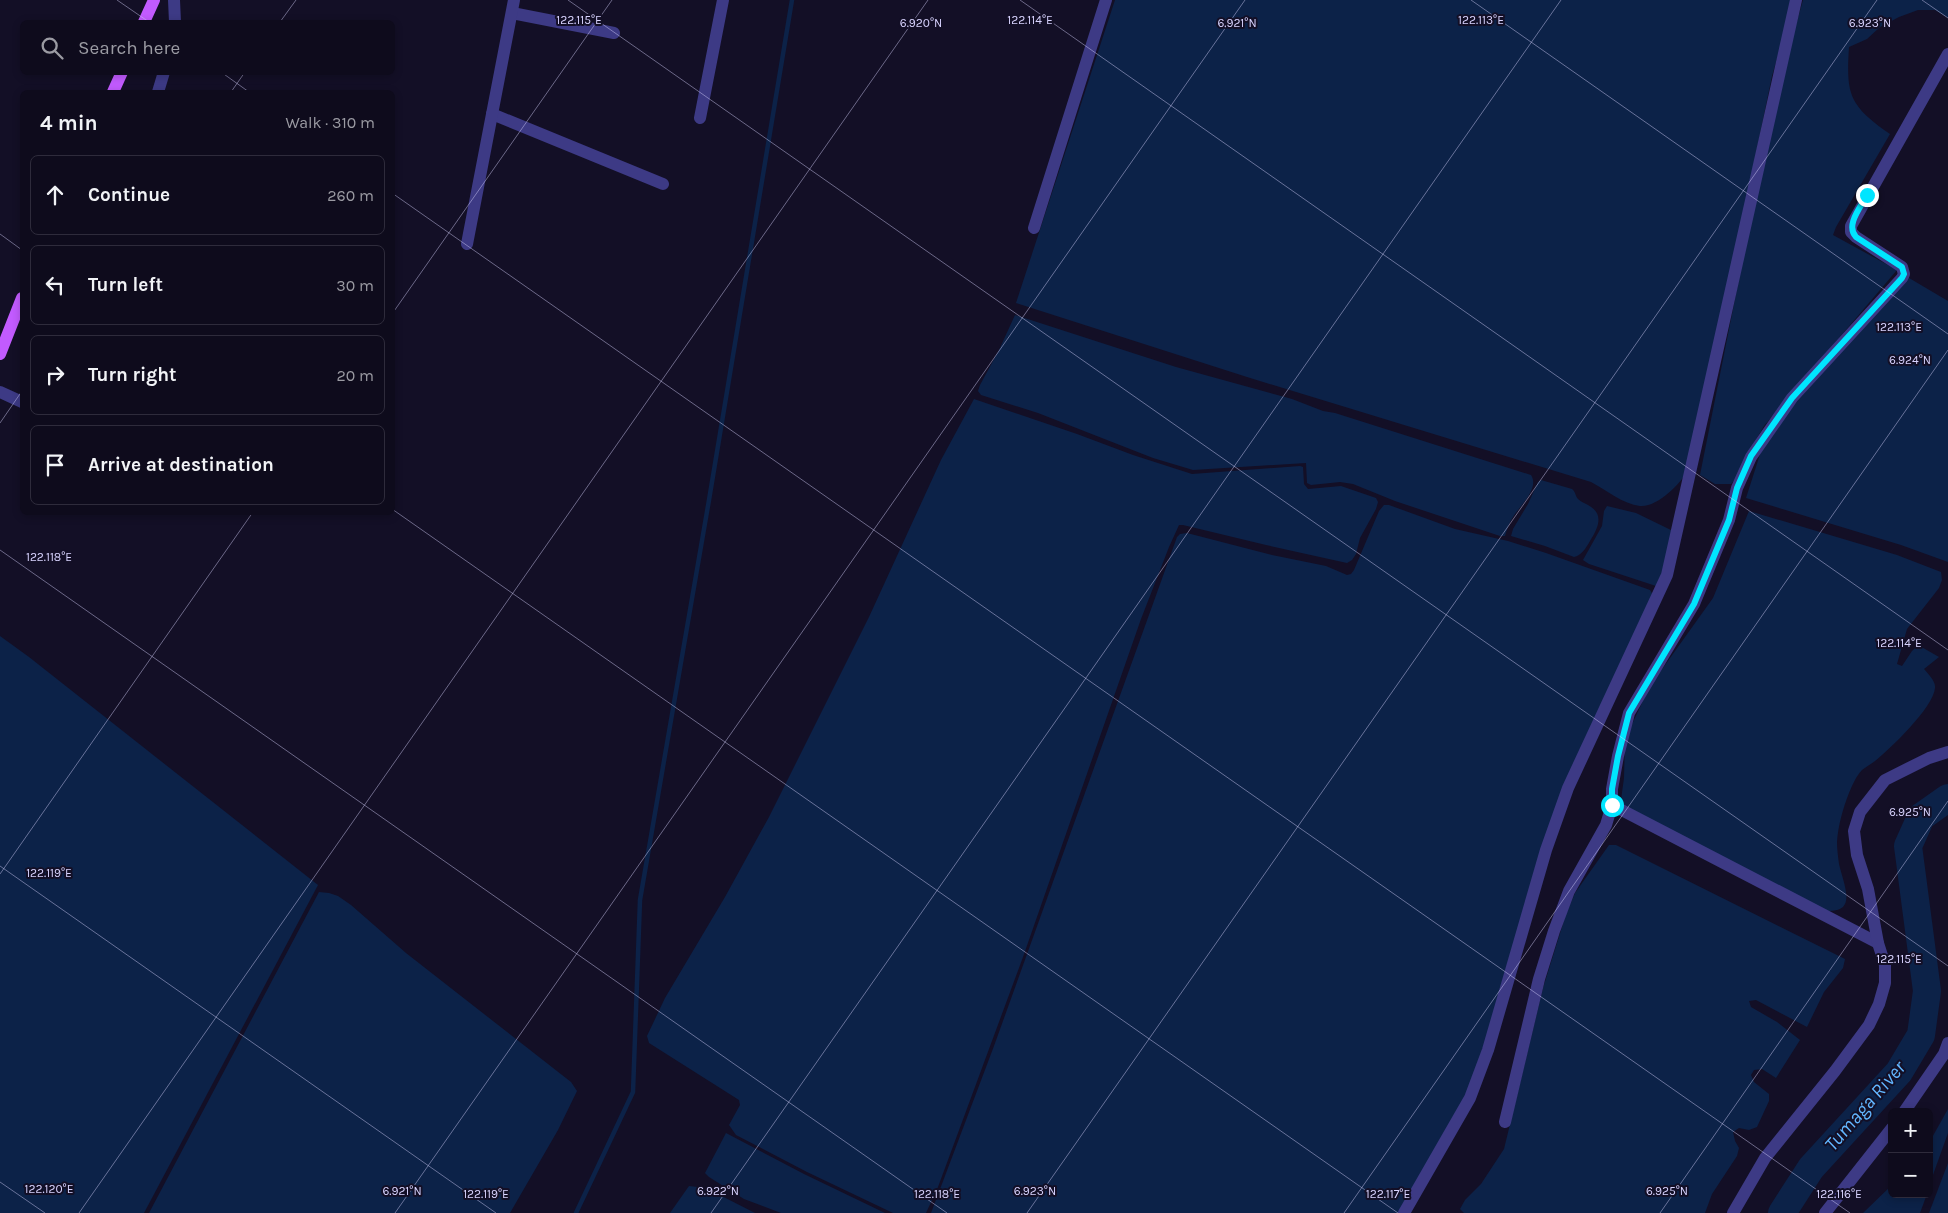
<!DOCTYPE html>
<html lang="en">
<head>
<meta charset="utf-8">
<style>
  body { margin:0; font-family:Karla,sans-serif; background:#1c1929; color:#f1f3f6 }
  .controls { position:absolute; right:15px; bottom:15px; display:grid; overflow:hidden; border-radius:8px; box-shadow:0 2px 8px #0003 }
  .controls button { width:45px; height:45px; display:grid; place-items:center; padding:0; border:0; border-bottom:1px solid #2e2b3b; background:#0e0b1c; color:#f1f3f6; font:25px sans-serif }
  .stop { position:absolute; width:15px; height:15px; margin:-11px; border:4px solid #00e5ff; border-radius:50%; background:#fff }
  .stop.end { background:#00e5ff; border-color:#fff; box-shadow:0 1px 5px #0008 }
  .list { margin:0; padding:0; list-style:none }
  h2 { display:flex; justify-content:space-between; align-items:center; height:65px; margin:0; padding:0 20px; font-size:21px }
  h2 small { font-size:16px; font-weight:400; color:#9b9ba3 }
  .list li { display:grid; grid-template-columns:32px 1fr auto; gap:15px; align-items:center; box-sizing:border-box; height:80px; margin:0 10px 10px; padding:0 10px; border:1px solid #2e2b3b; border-radius:8px }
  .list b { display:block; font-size:19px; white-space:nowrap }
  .list em { font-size:16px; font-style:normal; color:#9b9ba3 }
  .icon { flex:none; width:28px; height:28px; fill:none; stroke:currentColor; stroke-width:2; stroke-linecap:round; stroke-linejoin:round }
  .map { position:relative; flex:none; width:1948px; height:1213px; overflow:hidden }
  .search { position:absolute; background:#0e0b1c; box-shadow:0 2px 8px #0003; left:20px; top:20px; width:375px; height:55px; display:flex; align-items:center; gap:12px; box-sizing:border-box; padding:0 18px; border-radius:8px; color:#9b9ba3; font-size:19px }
  .panel { position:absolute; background:#0e0b1c; box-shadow:0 2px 8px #0003; left:20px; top:90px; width:375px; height:425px; border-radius:8px }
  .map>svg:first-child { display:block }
  .water { fill:#0c2248 }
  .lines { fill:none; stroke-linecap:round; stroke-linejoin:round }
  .stream { stroke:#0c2248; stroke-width:4.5 }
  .river { stroke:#0c2248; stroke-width:28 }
  .minor { stroke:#3d3a85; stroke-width:12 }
  .major { stroke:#c25bff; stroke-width:12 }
  .route { stroke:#00e5ff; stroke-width:6 }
  .ticks { fill:none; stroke:#d9d4ff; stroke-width:1; stroke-opacity:0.45 }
  .labels { text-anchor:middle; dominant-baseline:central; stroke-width:4; stroke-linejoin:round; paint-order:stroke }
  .water-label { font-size:20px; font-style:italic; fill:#62b6ff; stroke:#130f26 }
  .ticks-label { font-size:12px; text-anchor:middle; fill:#d9d4ff; stroke:#130f26; stroke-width:4; stroke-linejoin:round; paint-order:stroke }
</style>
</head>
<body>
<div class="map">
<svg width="1948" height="1213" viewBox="0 0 1948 1213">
  <rect width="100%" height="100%" fill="#130f26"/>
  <!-- water -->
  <g class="water">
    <path d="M1115 0H1794L1772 76 1695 448C1693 455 1691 463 1688 470 1681 484 1656 508 1640 506 1623 504 1606 490 1591 482L1247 377 1016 303Z"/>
    <path d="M1803 0H1948V18L1935 10H1918L1899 17 1880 27 1867 39 1849 47C1846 95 1849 105 1890 134L1836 227 1833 235 1897 270 1764 426 1744 460 1740 474 1731 484H1715L1700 475 1774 103Z"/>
    <path d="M1904 275 1948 301V562L1901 545 1746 498 1763 445 1772 431Z"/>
    <path d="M1015 315 1176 367 1292 399 1323 411 1335 413 1531 475C1540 488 1519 507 1513 517 1509 523 1507 529 1505 536H1500L1395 501 1353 484 1340 482 1311 485 1307 483 1306 463 1193 470 1153 458 1038 413 981 395 978 391 980 385 999 350Z"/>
    <path d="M974 399 1077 434 1133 455 1192 474 1300 466 1303 467 1304 484 1308 489 1341 486 1376 498 1378 502 1376 509 1360 538 1356 554 1352 560 1347 563 1266 545 1183 525H1179L1169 547 1141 619 1023 957 938 1187 926 1213H893L807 1172 736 1135 729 1125 740 1105 739 1100 649 1043 647 1036 665 998 725 897 769 817 869 617 941 460Z"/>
    <path d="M1541 480 1572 489C1576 492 1575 496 1578 499 1581 502 1585 503 1588 505 1605 514 1598 528 1590 541 1586 548 1581 556 1574 557L1545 546 1511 536 1513 529 1528 504 1538 482Z"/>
    <path d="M1384 505H1389L1455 529 1508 541 1546 553 1650 590 1653 595 1566 798 1478 1082 1403 1213H931L994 1046 1177 537 1180 534 1187 533 1272 555 1326 566 1347 575 1351 574 1354 570 1379 511Z"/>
    <path d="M1607 506 1636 513 1673 531 1672 550 1656 586 1589 564 1583 560 1602 526 1604 511Z"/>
    <path d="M1749 511 1897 555 1941 572 1942 580 1939 588 1907 629 1897 664 1902 666 1912 651 1918 645 1939 657 1924 669C1928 674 1936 681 1935 688 1933 708 1890 749 1875 761 1871 764 1866 767 1862 770 1856 776 1852 786 1849 793 1843 808 1838 826 1837 842 1837 849 1838 857 1839 864 1844 886 1860 917 1820 910L1620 807 1624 778 1625 739 1650 686 1713 598Z"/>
    <path d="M0 636 29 657 318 885 144 1213H0Z"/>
    <path d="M1609 845H1616L1845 959 1843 968 1824 992 1807 1027 1756 1000 1749 1001 1751 1007 1777 1022 1800 1040 1776 1078 1762 1069 1754 1070 1751 1075 1754 1082 1769 1094V1101L1757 1127 1749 1130 1739 1128 1733 1132 1735 1141 1739 1148 1737 1156 1712 1194 1705 1213H1464L1460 1209 1465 1200 1481 1184 1504 1149 1543 988 1566 914 1575 893Z"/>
    <path d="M319 892 329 893 338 896 351 905 406 953 571 1082 577 1091 558 1130 510 1213H149Z"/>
    <path d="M1948 1109V1133L1929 1186V1143Z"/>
    <path d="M726 1133 804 1174 885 1213H781L744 1199 709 1177 705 1173Z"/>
    <path d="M1948 1163V1213H1929Z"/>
    <path d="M1892 1185V1194H1927L1920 1213H1863Z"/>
    <path d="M689 1186 706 1188 755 1213H670Z"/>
  </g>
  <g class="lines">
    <!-- stream -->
    <path class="stream" d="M576 1213 633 1092 640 900 709 500 792 0"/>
    <!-- river -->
    <path class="river" d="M1782 1213 1811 1168 1899 1072 1921 1035 1927 991 1908 846 1921 817 1948 798"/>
    <!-- minor -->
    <g class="minor">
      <path d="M174 0 175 22"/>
      <path d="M512 13 614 33"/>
      <path d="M158 92 164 72"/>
      <path d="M492 114 663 184"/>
      <path d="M700 118 723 0"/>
      <path d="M1034 228 1106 0"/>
      <path d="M467 244 514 0"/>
      <path d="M0 392 22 402"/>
      <path d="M1878 943 1612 805V789L1618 756 1629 713 1694 604 1729 520 1737 488 1751 457 1792 398 1902 278 1904 274 1902 267 1856 237 1851 232V226L1948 54"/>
      <path d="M1904 1112 1944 1054 1948 1043"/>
      <path d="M1505 1122 1539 979 1554 931 1569 891 1606 825 1612 805"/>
      <path d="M1404 1213 1470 1098 1488 1050 1546 850 1568 788 1667 575 1796 0"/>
      <path d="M1733 1213 1765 1158 1835 1071 1869 1025 1879 1004 1885 983V965L1878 943 1868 889 1857 855 1854 831 1860 812 1885 780 1929 758 1948 752"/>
      <path d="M1825 1213 1892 1128"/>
    </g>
    <!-- major -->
    <g class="major">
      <path d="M144 22 154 0"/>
      <path d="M113 92 122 72"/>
      <path d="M0 354 22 298"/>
    </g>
  </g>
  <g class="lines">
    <!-- route -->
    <path class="route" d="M1612 805V789L1618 756 1629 713 1694 604 1729 520 1737 488 1751 456 1792 398 1902 278 1904 274 1902 267 1856 237C1845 225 1861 207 1867 195"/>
  </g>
  <!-- ticks -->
  <path class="ticks" d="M117 0 149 22M568 0 1948 966M1020 0 1948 650M1471 0 1948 334M1922 0 1948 18M280 22 296 0M221 72 249 92M231 92 245 72M392 193 1850 1213M0 234 22 250M392 314 612 0M0 423 22 391M392 509 1398 1213M0 550 947 1213M0 866 496 1213M0 874 253 512M0 1182 45 1213M79 1213 928 0M395 1213 1245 0M711 1213 1561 0M1027 1213 1877 0M1344 1213 1948 350M1660 1213 1948 801"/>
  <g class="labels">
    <!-- water labels -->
    <g class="water-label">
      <text transform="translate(1865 1106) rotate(-49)">Tumaga River</text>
    </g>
  </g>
  <g class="ticks-label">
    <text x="579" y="24">122.115°E</text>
    <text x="1030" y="24">122.114°E</text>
    <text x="1481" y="24">122.113°E</text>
    <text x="921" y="27">6.920°N</text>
    <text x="1237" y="27">6.921°N</text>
    <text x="1870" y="27">6.923°N</text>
    <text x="1899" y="331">122.113°E</text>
    <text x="1910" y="364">6.924°N</text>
    <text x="49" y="561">122.118°E</text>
    <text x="1899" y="647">122.114°E</text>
    <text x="1910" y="816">6.925°N</text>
    <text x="49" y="877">122.119°E</text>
    <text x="1899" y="963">122.115°E</text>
    <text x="49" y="1193">122.120°E</text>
    <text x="402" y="1195">6.921°N</text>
    <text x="718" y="1195">6.922°N</text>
    <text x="1035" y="1195">6.923°N</text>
    <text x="1667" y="1195">6.925°N</text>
    <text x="486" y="1198">122.119°E</text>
    <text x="937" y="1198">122.118°E</text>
    <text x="1388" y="1198">122.117°E</text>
    <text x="1839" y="1198">122.116°E</text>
  </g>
</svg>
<div class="controls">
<button>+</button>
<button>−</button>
</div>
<div class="stop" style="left:1612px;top:805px"></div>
<div class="stop end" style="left:1867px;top:195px"></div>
<div class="search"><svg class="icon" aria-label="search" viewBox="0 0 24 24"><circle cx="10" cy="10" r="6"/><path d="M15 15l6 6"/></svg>Search here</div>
<section class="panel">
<h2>4 min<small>Walk · 310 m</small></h2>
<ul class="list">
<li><svg class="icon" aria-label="ahead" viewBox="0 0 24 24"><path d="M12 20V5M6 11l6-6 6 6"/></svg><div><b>Continue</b></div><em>260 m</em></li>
<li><svg class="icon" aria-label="left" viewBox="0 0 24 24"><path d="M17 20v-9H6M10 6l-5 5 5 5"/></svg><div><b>Turn left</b></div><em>30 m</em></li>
<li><svg class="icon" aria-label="right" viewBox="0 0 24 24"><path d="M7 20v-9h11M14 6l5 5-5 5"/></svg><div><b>Turn right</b></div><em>20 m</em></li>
<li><svg class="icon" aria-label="arrive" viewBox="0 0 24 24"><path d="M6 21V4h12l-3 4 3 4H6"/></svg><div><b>Arrive at destination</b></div></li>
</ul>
</section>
</div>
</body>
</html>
